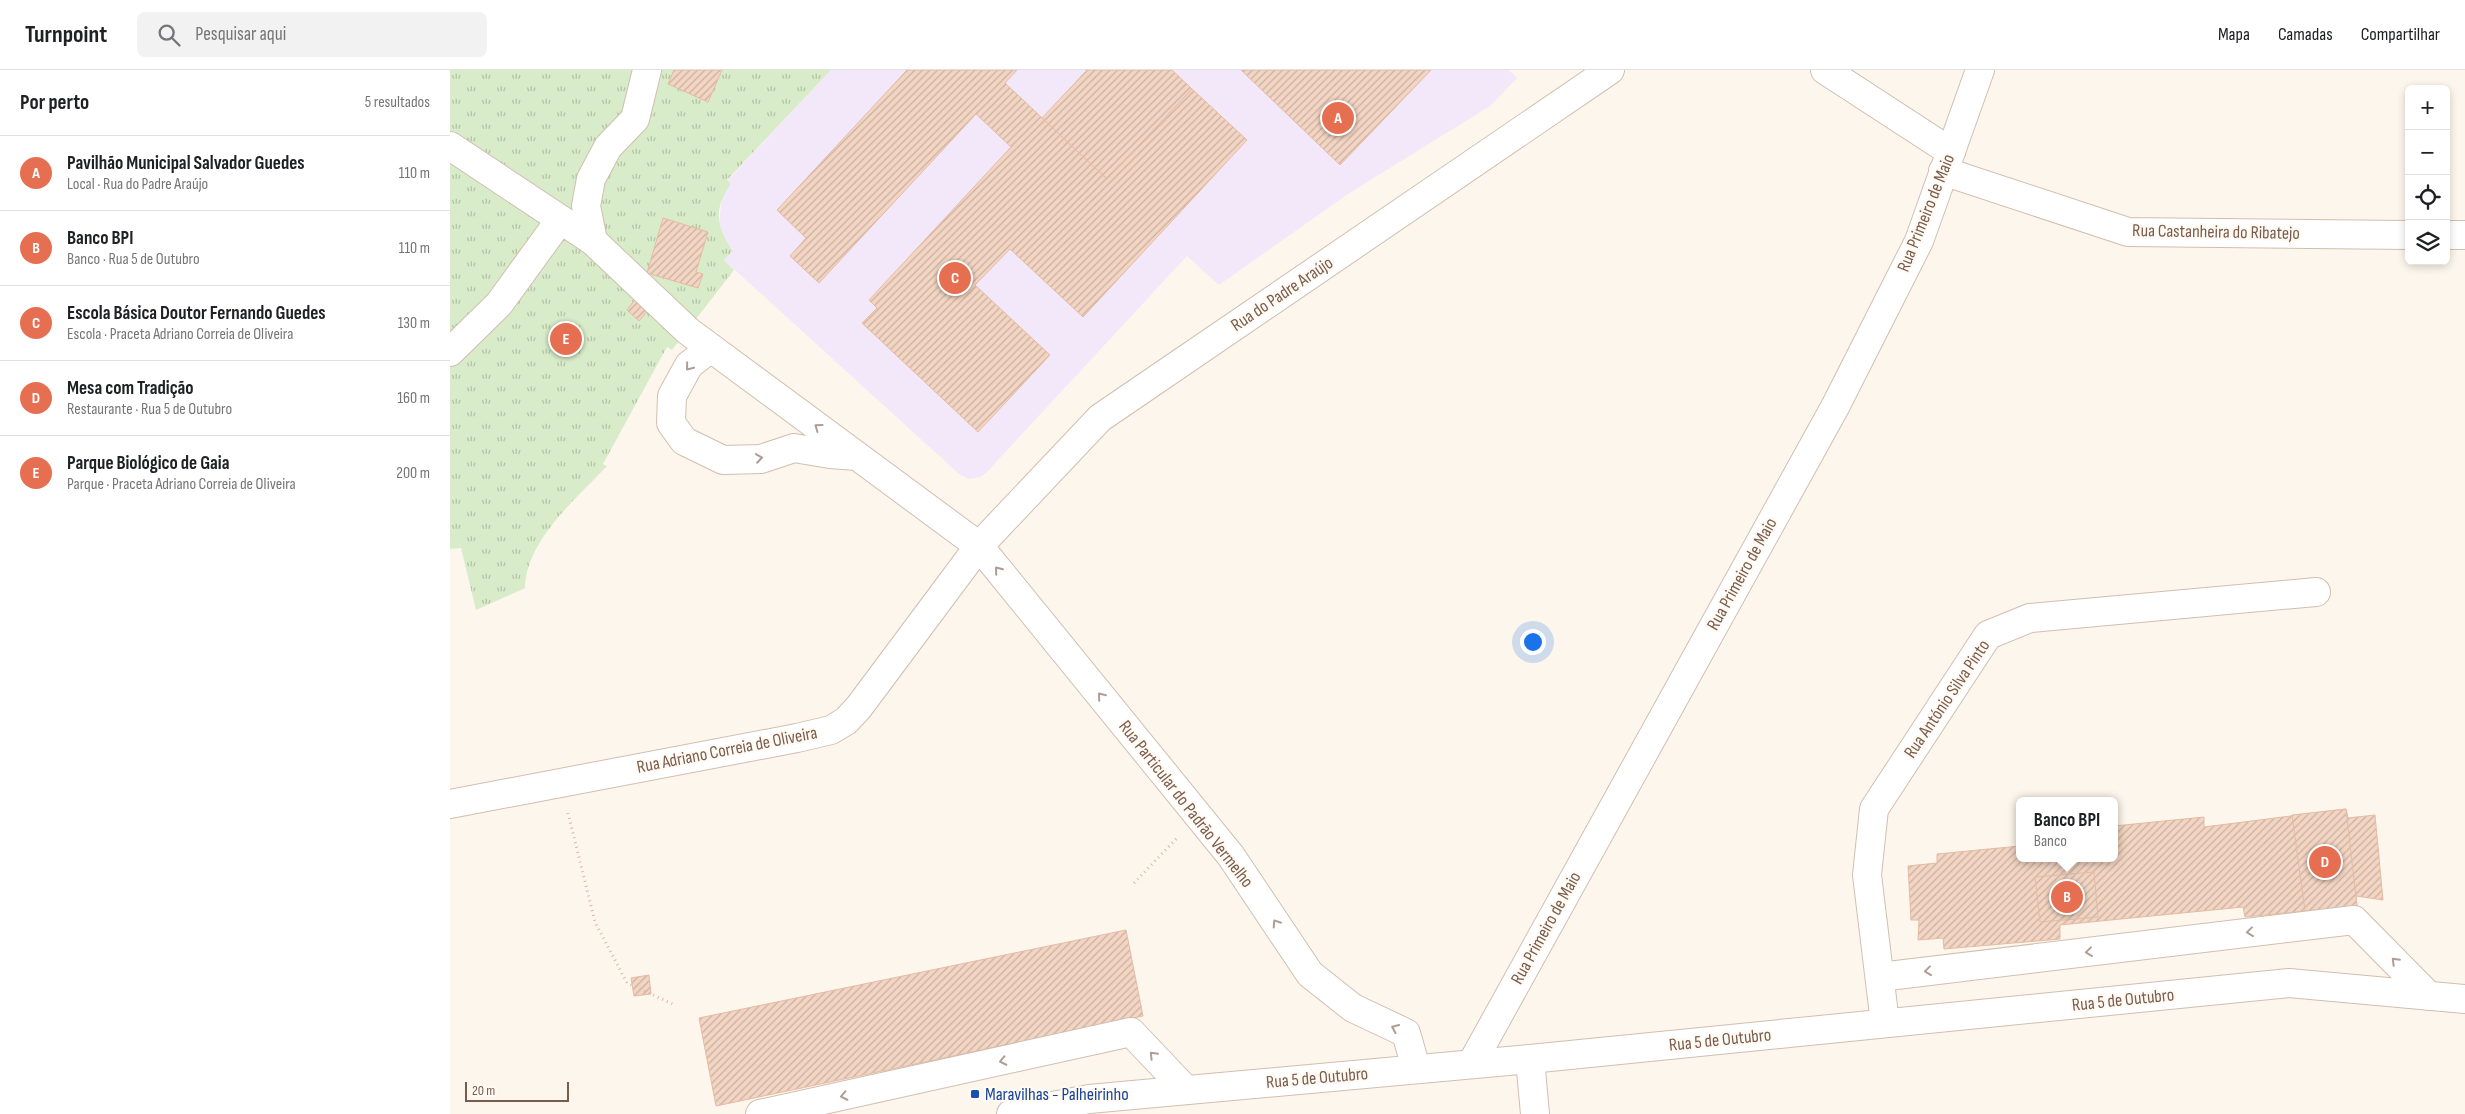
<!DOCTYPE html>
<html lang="pt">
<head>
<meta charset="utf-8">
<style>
  body { margin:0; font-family:"Sofia Sans Condensed",sans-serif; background:#f2f2f2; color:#202124 }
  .controls { position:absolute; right:15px; top:15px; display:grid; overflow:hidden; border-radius:8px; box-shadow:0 2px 8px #0003 }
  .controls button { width:45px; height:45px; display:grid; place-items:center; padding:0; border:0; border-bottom:1px solid #e0e0e0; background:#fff; color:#202124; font:25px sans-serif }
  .scale { position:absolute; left:15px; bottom:12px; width:104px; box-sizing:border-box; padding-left:5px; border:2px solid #7a5c4d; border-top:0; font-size:14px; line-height:18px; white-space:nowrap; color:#7a5c4d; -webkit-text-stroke:4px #fffaf3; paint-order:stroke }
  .you { position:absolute; left:1082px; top:571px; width:18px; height:18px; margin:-12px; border:4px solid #fff; border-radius:50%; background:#1a73e8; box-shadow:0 0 0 8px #1a73e833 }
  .badge { display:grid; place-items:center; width:32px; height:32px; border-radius:50%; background:#e76f51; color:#fff; font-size:16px; font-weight:700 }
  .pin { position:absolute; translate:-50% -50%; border:2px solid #fff; box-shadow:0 1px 5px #0006 }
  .popup { position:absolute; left:1566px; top:727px; width:102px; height:65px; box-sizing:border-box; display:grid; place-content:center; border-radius:8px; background:#fff; filter:drop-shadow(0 1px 4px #0005); font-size:16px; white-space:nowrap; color:#757577 }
  .popup b { font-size:19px; color:#202124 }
  .popup::after { content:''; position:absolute; left:50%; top:100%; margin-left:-10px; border:10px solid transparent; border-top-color:#fff }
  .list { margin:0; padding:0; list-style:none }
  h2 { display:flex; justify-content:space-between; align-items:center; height:65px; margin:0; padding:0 20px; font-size:21px }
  h2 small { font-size:16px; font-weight:400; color:#757577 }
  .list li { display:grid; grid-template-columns:32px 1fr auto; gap:15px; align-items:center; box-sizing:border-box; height:75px; padding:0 20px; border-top:1px solid #e0e0e0 }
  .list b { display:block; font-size:19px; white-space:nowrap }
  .list p { margin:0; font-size:16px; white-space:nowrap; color:#757577 }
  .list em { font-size:16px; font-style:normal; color:#757577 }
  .icon { flex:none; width:28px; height:28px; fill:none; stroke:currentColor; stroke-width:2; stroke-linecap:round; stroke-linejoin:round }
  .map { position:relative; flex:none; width:2015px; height:1044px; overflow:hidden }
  header { display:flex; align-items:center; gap:30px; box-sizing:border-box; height:70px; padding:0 25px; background:#fff; border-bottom:1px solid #e0e0e0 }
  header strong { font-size:24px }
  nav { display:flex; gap:28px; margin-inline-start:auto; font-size:18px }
  .search { width:350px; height:45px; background:#f2f2f2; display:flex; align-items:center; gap:12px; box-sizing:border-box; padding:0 18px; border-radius:8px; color:#757577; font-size:19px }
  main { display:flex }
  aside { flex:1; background:#fff }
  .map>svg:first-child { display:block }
  .education { fill:#f3e8fa }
  .grass { fill:url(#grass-tufts) }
  .building { fill:url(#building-hatch); stroke:#e6bba3 }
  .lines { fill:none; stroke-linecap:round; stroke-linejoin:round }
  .minor-casing { stroke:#d1beb0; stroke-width:30 }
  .path { stroke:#d9b8a5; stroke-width:3; stroke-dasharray:1 4; stroke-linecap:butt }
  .minor { stroke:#fff; stroke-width:28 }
  .oneway { stroke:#af9d94 }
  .transit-dot { fill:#1a4fb4; stroke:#fffaf3; stroke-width:2 }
  .labels { text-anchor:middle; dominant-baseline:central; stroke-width:4.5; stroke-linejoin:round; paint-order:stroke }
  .street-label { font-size:18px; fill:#7a5c4d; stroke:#fffaf3 }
  .transit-label { font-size:18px; fill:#164399; stroke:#fffaf3; text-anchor:start }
</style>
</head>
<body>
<header>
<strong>Turnpoint</strong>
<div class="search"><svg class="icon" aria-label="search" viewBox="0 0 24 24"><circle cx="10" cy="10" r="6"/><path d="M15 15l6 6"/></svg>Pesquisar aqui</div>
<nav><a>Mapa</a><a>Camadas</a><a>Compartilhar</a></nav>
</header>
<main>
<aside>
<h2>Por perto<small>5 resultados</small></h2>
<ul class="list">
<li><span class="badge">A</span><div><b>Pavilhão Municipal Salvador Guedes</b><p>Local · Rua do Padre Araújo</p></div><em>110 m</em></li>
<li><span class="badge">B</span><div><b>Banco BPI</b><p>Banco · Rua 5 de Outubro</p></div><em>110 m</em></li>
<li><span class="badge">C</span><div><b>Escola Básica Doutor Fernando Guedes</b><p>Escola · Praceta Adriano Correia de Oliveira</p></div><em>130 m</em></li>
<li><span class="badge">D</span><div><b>Mesa com Tradição</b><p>Restaurante · Rua 5 de Outubro</p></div><em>160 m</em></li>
<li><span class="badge">E</span><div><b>Parque Biológico de Gaia</b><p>Parque · Praceta Adriano Correia de Oliveira</p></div><em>200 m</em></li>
</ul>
</aside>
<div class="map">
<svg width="2015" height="1044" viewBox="0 0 2015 1044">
  <defs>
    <pattern id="grass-tufts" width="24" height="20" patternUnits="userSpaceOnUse" patternTransform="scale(1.25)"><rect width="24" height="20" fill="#d8ecc9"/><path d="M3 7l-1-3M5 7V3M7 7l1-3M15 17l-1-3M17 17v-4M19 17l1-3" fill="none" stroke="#b4c2a5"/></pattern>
    <pattern id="building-hatch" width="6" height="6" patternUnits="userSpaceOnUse" patternTransform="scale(1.25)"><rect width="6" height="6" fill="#f3d5c3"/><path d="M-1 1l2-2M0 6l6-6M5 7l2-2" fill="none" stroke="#cab0a1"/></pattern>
  </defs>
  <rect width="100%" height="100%" fill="#fdf6ec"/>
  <!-- education -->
  <path class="education" d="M381 0H1059L1067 8 1040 36 898 124 769 215 737 186 536 403 530 407 519 409 509 404 274 190 283 181 272 166 269 153 272 127 281 114 277 111Z"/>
  <!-- grass -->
  <path class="grass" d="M0 0H381L277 110 281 114C263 139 266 157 283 181L274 190 284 200 222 280 217 277 153 394 157 396C127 428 76 470 75 518L26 540 11 478 0 479Z"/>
  <!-- building -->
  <g class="building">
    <path d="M224 0H272L258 32 218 14Z"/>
    <path d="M457 0H567L555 13 657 109 742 19 797 70 633 247 560 179 525 215 600 285 528 362 412 253 427 238 419 230 561 77 526 44 369 213 340 186 356 168 327 140Z"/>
    <path d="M637 0H722L742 19 657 109 592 48Z"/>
    <path d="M791 0H981L890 95Z"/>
    <path d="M213 148 258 162 246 202 253 204 248 218 197 203Z"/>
    <path d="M187 227 200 238 189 251 177 240Z"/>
    <path d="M1896 739 1898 748 1925 745 1933 830 1906 826 1907 836 1795 847 1793 837 1610 855V869L1494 879 1493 868 1468 870 1469 850H1461L1458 796 1487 793V784L1570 776V788H1664V756L1754 747V757Z"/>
    <path d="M1896 739 1907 836 1855 841 1842 745Z"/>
    <path d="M1644 802 1648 847 1590 852 1585 807Z"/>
    <path d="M676 860 693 946 266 1036 249 948Z"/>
    <path d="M199 905 201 924 184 926 181 908Z"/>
  </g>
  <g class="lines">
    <defs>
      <g id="minor">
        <path d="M1375 0 1501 82"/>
        <path d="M0 76 143 171 238 261 261 278"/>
        <path d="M1493 101 1678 162 1959 165"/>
        <path d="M1996 165H2015"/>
        <path d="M143 171 136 136 141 109 158 77 185 49 197 0"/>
        <path d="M0 282 49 234 110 150"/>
        <path d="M407 386 380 384 344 378 311 389 273 390 234 371 221 353 222 326 239 295 261 278 529 476 781 786 860 904 903 938 956 963 966 998"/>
        <path d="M0 734 347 668 381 660 396 651 409 637 529 476 650 348 1160 0"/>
        <path d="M1430 907 1904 850 1979 926"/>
        <path d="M1435 953 1417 805 1424 739 1538 565 1580 548 1866 522"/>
        <path d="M1080 989 1085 1044"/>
        <path d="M1022 993 1385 337 1469 171 1530 0"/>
        <path d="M310 1044 681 962 736 1020"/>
        <path d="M561 1044 639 1029 1080 989 1839 913 2015 929"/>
      </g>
    </defs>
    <!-- minor casing -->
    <use href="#minor" class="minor-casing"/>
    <!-- path -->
    <g class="path">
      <path d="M118 743 145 852 177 913 225 935"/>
      <path d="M684 813 727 768"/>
    </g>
    <!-- minor -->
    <use href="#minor" class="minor"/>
  </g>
  <!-- one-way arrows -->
  <defs><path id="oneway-chevron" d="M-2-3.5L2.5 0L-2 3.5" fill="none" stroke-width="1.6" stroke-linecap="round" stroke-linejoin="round" transform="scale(1.25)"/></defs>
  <g class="oneway">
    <use href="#oneway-chevron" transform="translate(239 297) rotate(129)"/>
    <use href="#oneway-chevron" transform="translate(368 357) rotate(-144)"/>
    <use href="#oneway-chevron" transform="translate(309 388) rotate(-8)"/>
    <use href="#oneway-chevron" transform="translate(548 500) rotate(-129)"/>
    <use href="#oneway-chevron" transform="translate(651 626) rotate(-129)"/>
    <use href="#oneway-chevron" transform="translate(826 853) rotate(-123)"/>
    <use href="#oneway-chevron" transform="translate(1800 862) rotate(173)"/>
    <use href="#oneway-chevron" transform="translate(1639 882) rotate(173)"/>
    <use href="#oneway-chevron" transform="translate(1945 891) rotate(-135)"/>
    <use href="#oneway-chevron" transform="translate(1478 901) rotate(173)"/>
    <use href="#oneway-chevron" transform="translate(945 958) rotate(-155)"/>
    <use href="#oneway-chevron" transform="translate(703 985) rotate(-134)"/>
    <use href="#oneway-chevron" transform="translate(553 991) rotate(168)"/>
    <use href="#oneway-chevron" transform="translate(394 1026) rotate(168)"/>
  </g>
  <!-- markers -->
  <rect class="transit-dot" x="520" y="1019" width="10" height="10" rx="2.5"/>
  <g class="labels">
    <!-- street labels -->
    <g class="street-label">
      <text transform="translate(1476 143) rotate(-68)">Rua Primeiro de Maio</text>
      <text transform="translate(1766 162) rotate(1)">Rua Castanheira do Ribatejo</text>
      <text transform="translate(832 224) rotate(-34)">Rua do Padre Araújo</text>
      <text transform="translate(1292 504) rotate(-61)">Rua Primeiro de Maio</text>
      <text transform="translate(1497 629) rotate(-56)">Rua António Silva Pinto</text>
      <text transform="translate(277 680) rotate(-11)">Rua Adriano Correia de Oliveira</text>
      <text transform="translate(736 734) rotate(52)">Rua Particular do Padrão Vermelho</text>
      <text transform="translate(1096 858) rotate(-61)">Rua Primeiro de Maio</text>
      <text transform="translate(1673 930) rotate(-6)">Rua 5 de Outubro</text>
      <text transform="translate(1270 970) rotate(-6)">Rua 5 de Outubro</text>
      <text transform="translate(867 1008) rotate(-5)">Rua 5 de Outubro</text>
    </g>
    <!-- transit labels -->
    <g class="transit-label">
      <text x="535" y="1024">Maravilhas - Palheirinho</text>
    </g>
  </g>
</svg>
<div class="controls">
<button>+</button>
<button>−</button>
<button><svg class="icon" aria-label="locate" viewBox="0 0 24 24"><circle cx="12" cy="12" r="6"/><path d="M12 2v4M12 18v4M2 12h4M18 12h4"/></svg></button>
<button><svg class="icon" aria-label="layers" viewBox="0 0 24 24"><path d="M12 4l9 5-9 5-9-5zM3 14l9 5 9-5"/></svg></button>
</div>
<div class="scale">20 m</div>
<div class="you"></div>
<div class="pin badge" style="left:888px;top:48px">A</div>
<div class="pin badge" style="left:1617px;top:827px">B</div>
<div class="popup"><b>Banco BPI</b>Banco</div>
<div class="pin badge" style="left:505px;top:208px">C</div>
<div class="pin badge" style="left:1875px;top:792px">D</div>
<div class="pin badge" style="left:116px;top:269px">E</div>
</div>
</main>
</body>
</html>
